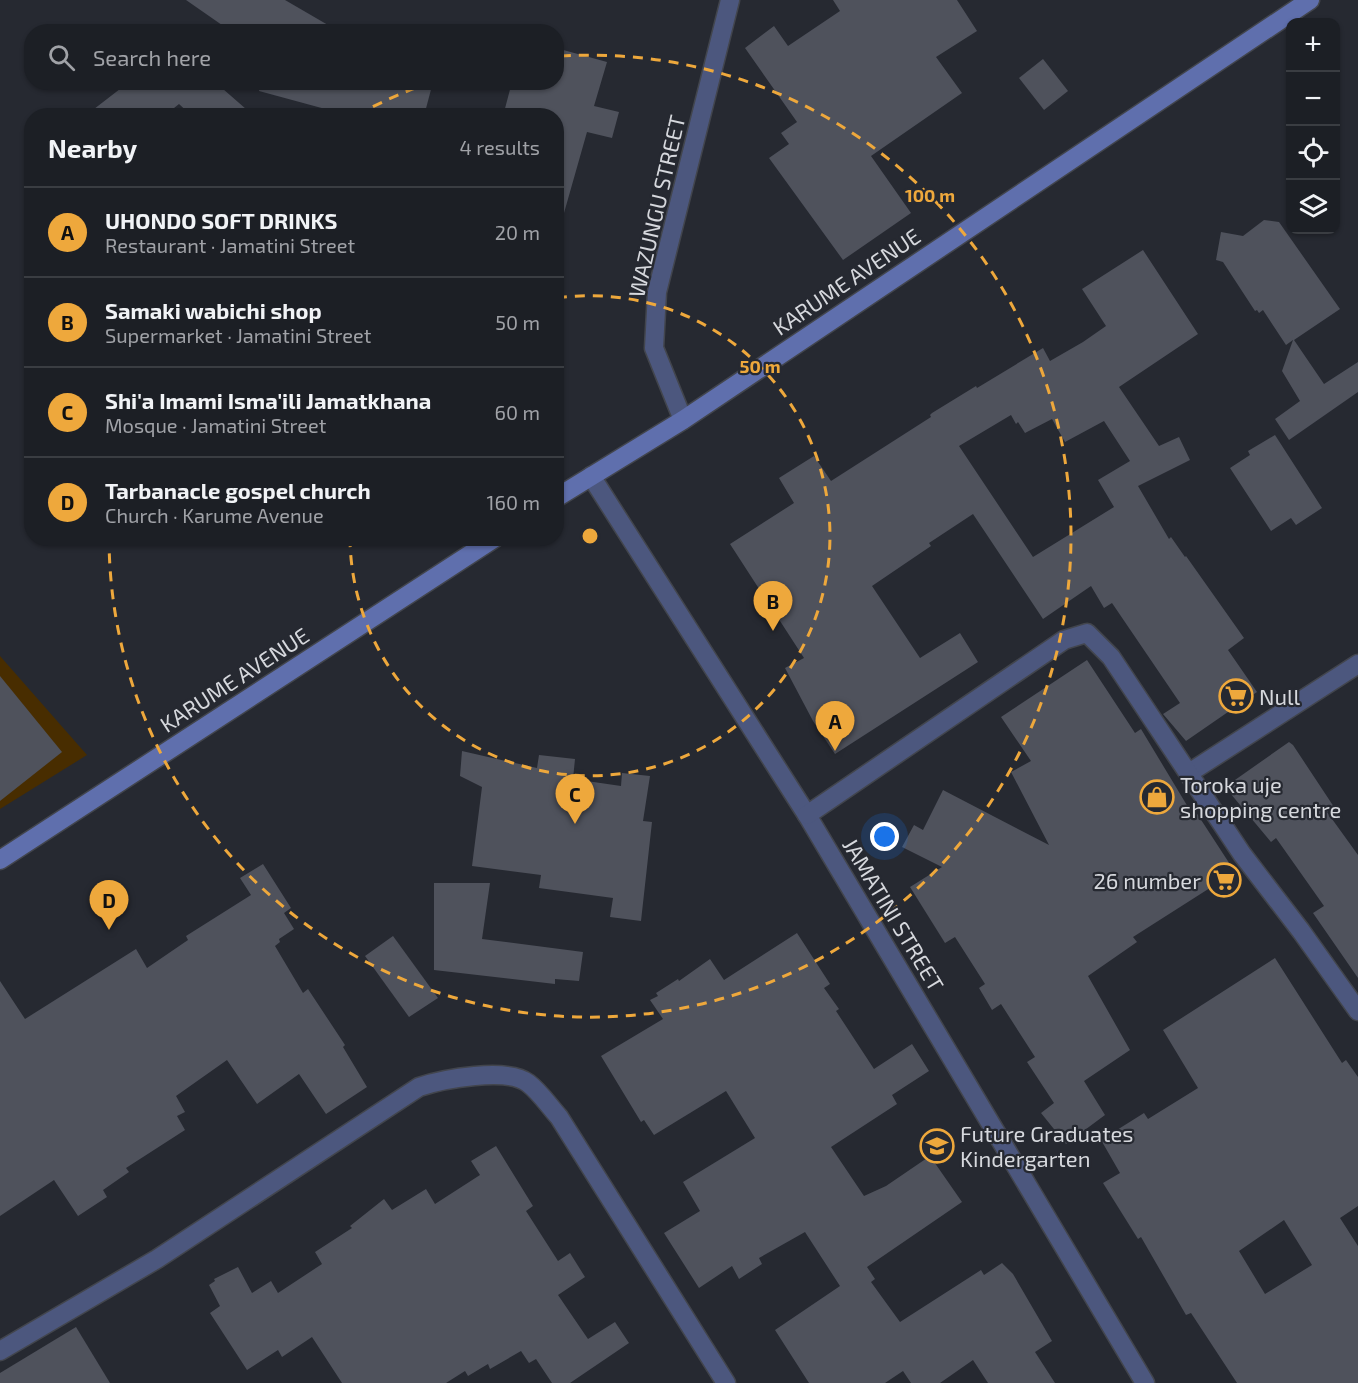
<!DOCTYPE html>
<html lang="en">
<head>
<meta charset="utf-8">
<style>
  body { margin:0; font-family:"Exo 2",sans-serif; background:#25272d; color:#f1f3f6 }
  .controls { position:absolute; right:18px; top:18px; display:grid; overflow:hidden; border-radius:12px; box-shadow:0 2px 4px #0004 }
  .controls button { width:54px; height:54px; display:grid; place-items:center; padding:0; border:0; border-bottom:2px solid #3a3d42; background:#1c1f25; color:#f1f3f6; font:30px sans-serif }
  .you { position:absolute; left:885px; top:837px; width:21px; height:21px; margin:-15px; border:4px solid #fff; border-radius:50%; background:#1a73e8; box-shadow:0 0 0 9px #1a73e833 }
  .badge { display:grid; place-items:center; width:39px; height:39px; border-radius:50%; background:#eea83c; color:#111; font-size:20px; font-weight:700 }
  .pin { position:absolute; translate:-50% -50px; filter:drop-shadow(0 2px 3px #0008) }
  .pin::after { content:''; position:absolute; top:32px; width:21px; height:18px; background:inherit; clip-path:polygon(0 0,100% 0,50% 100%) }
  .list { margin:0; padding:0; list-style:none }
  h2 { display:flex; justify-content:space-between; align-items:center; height:78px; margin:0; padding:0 24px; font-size:26px }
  h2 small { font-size:20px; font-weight:400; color:#a0a2a7 }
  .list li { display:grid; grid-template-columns:39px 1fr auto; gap:18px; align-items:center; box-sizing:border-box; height:90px; padding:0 24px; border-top:2px solid #3a3d42 }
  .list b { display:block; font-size:22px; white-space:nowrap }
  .list p { margin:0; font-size:20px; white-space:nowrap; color:#a0a2a7 }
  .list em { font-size:20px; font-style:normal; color:#a0a2a7 }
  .icon { flex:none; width:33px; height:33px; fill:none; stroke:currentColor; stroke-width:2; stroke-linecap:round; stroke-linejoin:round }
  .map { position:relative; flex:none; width:1358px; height:1383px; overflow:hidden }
  .search { position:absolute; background:#1c1f25; box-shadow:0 2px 4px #0004; left:24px; top:24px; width:540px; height:66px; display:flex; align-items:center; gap:15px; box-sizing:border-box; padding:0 21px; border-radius:24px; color:#a0a2a7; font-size:22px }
  .panel { position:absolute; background:#1c1f25; box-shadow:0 2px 4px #0004; left:24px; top:108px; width:540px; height:438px; border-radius:24px }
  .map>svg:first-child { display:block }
  .grass { fill:#482d00 }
  .building { fill:#4f525c; fill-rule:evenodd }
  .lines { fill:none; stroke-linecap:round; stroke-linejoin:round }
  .street-casing { stroke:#42454d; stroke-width:21 }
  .secondary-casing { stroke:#42454d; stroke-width:21 }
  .street { stroke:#4c577e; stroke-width:18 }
  .secondary { stroke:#5f6fad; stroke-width:18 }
  .ring { fill:none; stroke:#eea83c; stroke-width:3; stroke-dasharray:10 8 }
  .labels { text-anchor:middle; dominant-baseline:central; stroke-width:4.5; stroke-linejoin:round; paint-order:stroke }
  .street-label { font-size:22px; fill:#d6d8dd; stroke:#262931 }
  .poi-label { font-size:22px; fill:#d6d8dd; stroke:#262931; text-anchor:start }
  .centre { fill:#eea83c; stroke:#262931; stroke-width:3 }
  .ring-label { font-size:18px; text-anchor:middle; font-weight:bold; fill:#eea83c; stroke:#262931; stroke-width:4.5; stroke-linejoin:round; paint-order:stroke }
</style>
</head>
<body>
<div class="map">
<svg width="1358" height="1383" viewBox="0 0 1358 1383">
  <rect width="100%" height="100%" fill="#262931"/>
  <!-- grass -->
  <path class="grass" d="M0 656 87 755 0 809Z"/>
  <!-- building -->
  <g class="building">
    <path d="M186 0H285L340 32H232Z"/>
    <path d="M833 0H957L977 31 936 57 962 93 871 156 911 213 843 260 769 158 789 144 781 133 797 122 745 48 774 26 788 46 840 11Z"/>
    <path d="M556 48 607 62 594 106 619 112 612 138 587 132 564 213 556 212V116H503L512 82H556Z"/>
    <path d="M1043 59 1068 91 1044 110 1019 78Z"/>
    <path d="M129 82H215L254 116H192L179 104 164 116H85Z"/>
    <path d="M260 82H433L424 116H351L259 91Z"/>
    <path d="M1264 220 1279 222 1340 309 1294 340 1324 384 1358 362V392L1289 440 1275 419 1300 401 1282 371 1293 340 1286 345 1263 310 1259 313 1257 310 1255 311 1223 262 1216 260 1221 232 1243 236Z"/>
    <path d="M1143 250 1198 334 1119 387 1159 446 1179 437 1190 460 1138 486 1169 539 1171 537 1185 557 1186 556 1244 638 1228 650 1257 692 1186 741 1163 714 1180 703 1112 603 1104 608 1091 586 1043 619 973 514 929 543 931 546 872 586 920 658 960 633 978 662 835 754 813 721 785 668 804 658 730 544 794 503 779 478 814 456 831 481 931 417 930 415 932 413 976 386 977 388 1043 348 1050 361 1083 342 1106 326 1082 289ZM1011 415 1016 424 1018 422 1025 433 1052 419 1065 442 1104 421 1130 461 1098 480 1114 507 1033 557 959 446Z"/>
    <path d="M1275 435 1322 508 1296 525 1291 518 1271 531 1230 468 1250 455 1248 451Z"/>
    <path d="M1087 660 1135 733 1141 729 1191 812 1194 809 1235 872 1133 937 1137 942 1088 976 1130 1050 1084 1081 1105 1115 1066 1144 1041 1113 1054 1103 1027 1062 1035 1057 1001 1004 992 1010 979 988 985 984 955 937 945 943 910 887 942 867 902 847 914 825 923 830 943 790 1049 845 1011 772 1031 761 1001 717Z"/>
    <path d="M0 676 62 752 0 801Z"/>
    <path d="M1289 742 1293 745 1334 807 1327 812 1358 855V978L1313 913 1324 906 1276 838 1271 842 1225 787Z"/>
    <path d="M462 751 537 768 539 755 575 759 573 779 621 786 622 773 650 776 643 821 652 822 641 921 610 917 613 898 539 888 541 875 472 866 482 787 460 776Z"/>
    <path d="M263 864 291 908 284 913 294 929 279 939 280 942 275 946 303 993 308 989 345 1045 343 1047 367 1087 326 1114 299 1074 257 1104 227 1060 176 1096 185 1112 177 1116 185 1130 126 1168 129 1172 103 1190 107 1197 78 1216 54 1180 0 1216V981L25 1019 136 949 147 968 188 940 186 936 251 895 240 878Z"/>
    <path d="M434 883H490L482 939 583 952 579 981 555 979V984L434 970Z"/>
    <path d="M797 933 830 984 824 988 839 1009 836 1011 874 1069 912 1044 929 1071 892 1095 897 1104 831 1147 864 1196 886 1186 930 1156 962 1202 867 1267 875 1279 871 1282 900 1322 981 1270 984 1275 1002 1263 1013 1274 1052 1341 1035 1352 1055 1383H988L973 1360 940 1383H911L903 1371 885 1383H809L775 1330 840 1286 805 1232 759 1258 762 1264 739 1279 732 1266 699 1288 664 1233 700 1211 683 1182 755 1138 726 1091 654 1135 644 1120 641 1122 601 1056 663 1019 650 1000 658 996 656 993 678 979 679 981 710 959 724 980Z"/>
    <path d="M393 936 438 998 409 1017 365 956Z"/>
    <path d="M1275 958 1342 1063 1346 1060 1358 1077V1206L1340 1218 1358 1246V1383H1237L1191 1313 1186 1315 1141 1237 1138 1239 1103 1183 1120 1173 1101 1140 1144 1113 1148 1119 1198 1088 1163 1030ZM1284 1220 1312 1265 1265 1294 1239 1251Z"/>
    <path d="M496 1146 533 1206 526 1211 558 1261 570 1253 585 1277 558 1295 588 1339 615 1322 629 1343 570 1383H552L536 1359 529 1363 521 1351 490 1369 488 1364 468 1376 465 1371 446 1383H342L312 1337 282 1357 278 1350 247 1370 210 1313 220 1306 209 1285 215 1281 214 1279 238 1267 252 1293 271 1281 278 1293 322 1264 315 1252 352 1228 350 1226 384 1199 392 1210 426 1189 435 1204 480 1175 471 1161Z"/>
    <path d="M76 1327 110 1383H0V1373Z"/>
  </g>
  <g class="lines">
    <defs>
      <g id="street">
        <path d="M683 420 654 348 657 292 730 0"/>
        <path d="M591 476 807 815 1145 1383"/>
        <path d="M1189 773 1358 664"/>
        <path d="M807 815 1064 640 1087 633 1111 657 1242 854 1301 931 1358 1011"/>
        <path d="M0 1351 157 1259 419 1087C443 1079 507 1067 528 1083 540 1092 549 1106 559 1117L726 1383"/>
      </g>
      <g id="secondary">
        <path d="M556 498 683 420 1310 0"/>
        <path d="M0 860 495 538"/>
      </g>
    </defs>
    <!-- street casing -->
    <use href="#street" class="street-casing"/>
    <!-- secondary casing -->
    <use href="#secondary" class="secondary-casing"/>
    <!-- street -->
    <use href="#street" class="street"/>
    <!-- secondary -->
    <use href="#secondary" class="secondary"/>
  </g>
  <!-- distance rings -->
  <g class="ring">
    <path d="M557 298A240 240 0 1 1 350 540"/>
    <path d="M357 115A481 481 0 0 1 429 83M561 56A481 481 0 1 1 109 540"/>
  </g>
  <!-- icons -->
  <defs>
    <symbol id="supermarket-ring" viewBox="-11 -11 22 22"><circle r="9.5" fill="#262931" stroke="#eea83c" stroke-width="1.5"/><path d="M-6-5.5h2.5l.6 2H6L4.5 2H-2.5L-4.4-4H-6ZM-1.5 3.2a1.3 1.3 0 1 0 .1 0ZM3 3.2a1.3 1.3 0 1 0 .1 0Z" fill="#eea83c"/></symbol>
    <symbol id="shop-ring" viewBox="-11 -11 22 22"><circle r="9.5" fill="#262931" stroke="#eea83c" stroke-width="1.5"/><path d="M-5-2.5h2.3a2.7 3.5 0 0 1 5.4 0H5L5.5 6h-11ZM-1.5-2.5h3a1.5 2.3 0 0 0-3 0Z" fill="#eea83c"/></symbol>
    <symbol id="school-ring" viewBox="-11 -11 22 22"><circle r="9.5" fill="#262931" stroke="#eea83c" stroke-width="1.5"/><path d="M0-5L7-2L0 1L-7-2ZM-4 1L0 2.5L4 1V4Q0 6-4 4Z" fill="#eea83c"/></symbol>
  </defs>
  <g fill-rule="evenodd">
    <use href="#supermarket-ring" x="1217" y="677" width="38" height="38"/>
    <use href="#shop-ring" x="1138" y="778" width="38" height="38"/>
    <use href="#supermarket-ring" x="1205" y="861" width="38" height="38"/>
    <use href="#school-ring" x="918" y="1127" width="38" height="38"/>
  </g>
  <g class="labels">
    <!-- street labels -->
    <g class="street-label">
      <text transform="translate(656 206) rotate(-77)">WAZUNGU STREET</text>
      <text transform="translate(846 281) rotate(-34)">KARUME AVENUE</text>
      <text transform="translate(234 679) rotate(-33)">KARUME AVENUE</text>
      <text transform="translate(894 914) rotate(59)">JAMATINI STREET</text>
    </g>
    <!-- poi labels -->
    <g class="poi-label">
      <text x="1259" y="696">Null</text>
      <text x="1180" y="784">Toroka uje<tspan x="1180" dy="25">shopping centre</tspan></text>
      <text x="1201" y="880" text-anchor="end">26 number</text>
      <text x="960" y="1133">Future Graduates<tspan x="960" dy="25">Kindergarten</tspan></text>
    </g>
  </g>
  <circle cx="590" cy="536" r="9" class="centre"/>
  <g class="ring-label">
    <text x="930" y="202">100 m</text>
    <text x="760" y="373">50 m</text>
  </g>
</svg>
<div class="controls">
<button>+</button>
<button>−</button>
<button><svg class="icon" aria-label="locate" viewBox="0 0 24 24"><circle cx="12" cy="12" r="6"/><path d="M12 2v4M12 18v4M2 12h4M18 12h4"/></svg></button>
<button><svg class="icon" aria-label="layers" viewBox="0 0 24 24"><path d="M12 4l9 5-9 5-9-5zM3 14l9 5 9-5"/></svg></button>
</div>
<div class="you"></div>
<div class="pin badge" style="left:835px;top:751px">A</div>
<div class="pin badge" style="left:773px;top:631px">B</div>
<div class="pin badge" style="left:575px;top:824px">C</div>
<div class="pin badge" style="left:109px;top:930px">D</div>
<div class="search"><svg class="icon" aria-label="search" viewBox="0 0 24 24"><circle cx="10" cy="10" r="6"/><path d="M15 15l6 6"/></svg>Search here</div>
<section class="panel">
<h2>Nearby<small>4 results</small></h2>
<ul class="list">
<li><span class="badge">A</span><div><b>UHONDO SOFT DRINKS</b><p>Restaurant · Jamatini Street</p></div><em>20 m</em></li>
<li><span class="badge">B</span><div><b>Samaki wabichi shop</b><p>Supermarket · Jamatini Street</p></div><em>50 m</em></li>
<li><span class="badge">C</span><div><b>Shi'a Imami Isma'ili Jamatkhana</b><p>Mosque · Jamatini Street</p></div><em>60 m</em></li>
<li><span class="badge">D</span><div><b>Tarbanacle gospel church</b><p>Church · Karume Avenue</p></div><em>160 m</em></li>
</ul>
</section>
</div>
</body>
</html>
